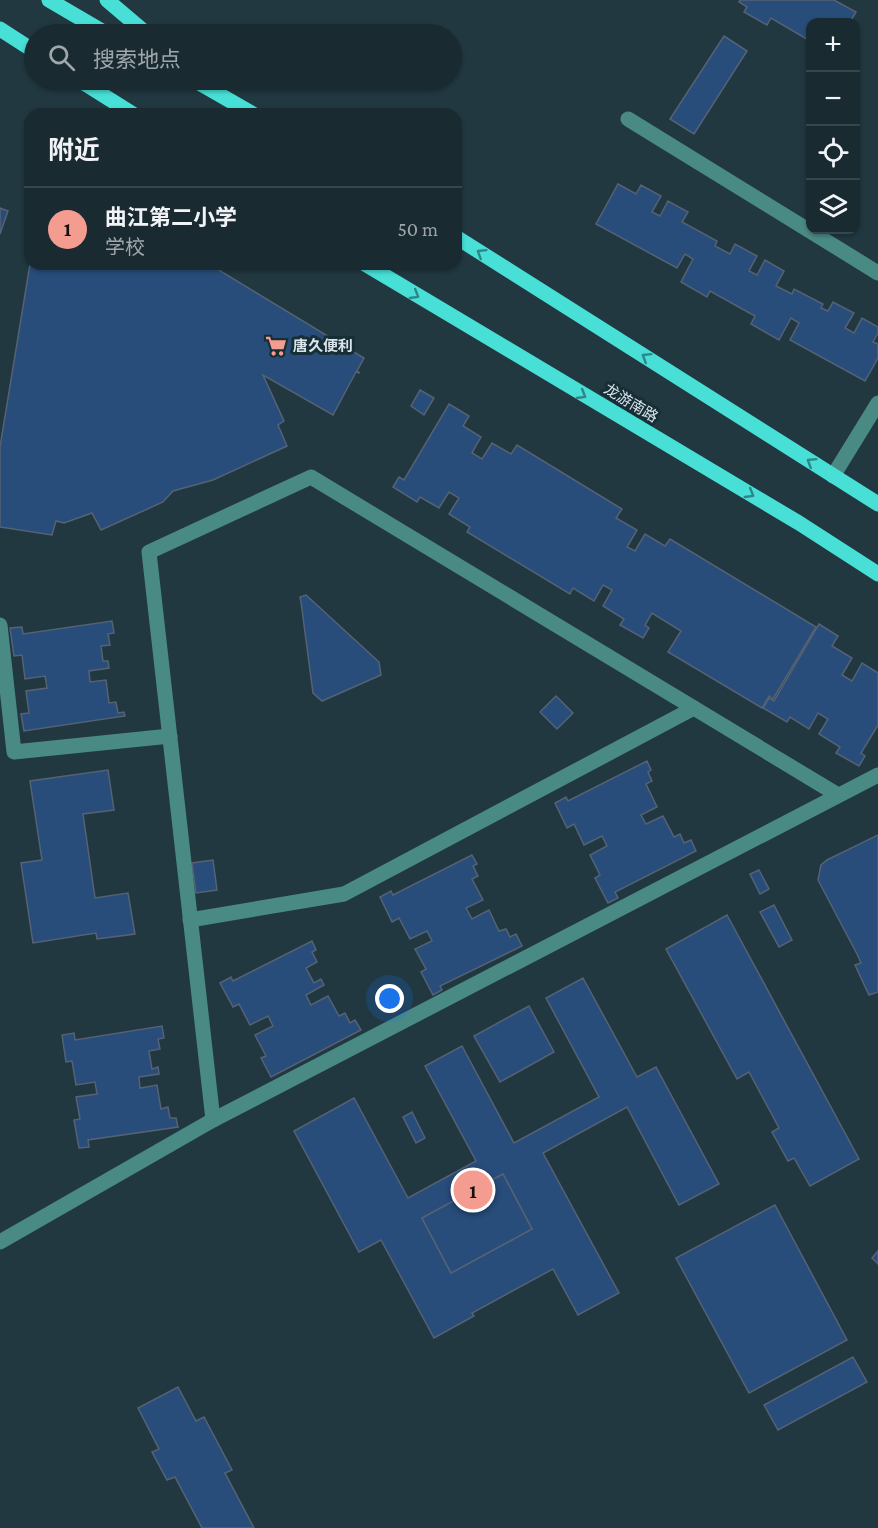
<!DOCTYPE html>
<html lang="zh">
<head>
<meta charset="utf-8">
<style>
  body { margin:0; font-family:"Crimson Pro","Noto Sans SC",serif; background:#223239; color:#f1f3f6 }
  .controls { position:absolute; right:18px; top:18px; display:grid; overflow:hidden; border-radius:12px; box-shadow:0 2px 4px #0004 }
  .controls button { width:54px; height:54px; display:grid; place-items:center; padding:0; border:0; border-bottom:2px solid #37464d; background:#192a31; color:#f1f3f6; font:30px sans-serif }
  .you { position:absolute; left:390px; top:999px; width:21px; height:21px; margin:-15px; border:4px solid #fff; border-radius:50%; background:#1a73e8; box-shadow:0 0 0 9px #1a73e833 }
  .badge { display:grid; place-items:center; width:39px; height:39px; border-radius:50%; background:#f59c91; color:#111; font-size:20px; font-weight:700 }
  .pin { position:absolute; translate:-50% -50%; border:3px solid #fff; box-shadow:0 2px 6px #0006 }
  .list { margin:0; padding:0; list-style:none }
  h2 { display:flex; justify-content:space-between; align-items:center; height:78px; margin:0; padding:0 24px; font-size:26px }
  h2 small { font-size:20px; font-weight:400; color:#9fa7ab }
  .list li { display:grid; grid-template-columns:39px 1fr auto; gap:18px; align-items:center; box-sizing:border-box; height:84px; padding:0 24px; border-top:2px solid #37464d }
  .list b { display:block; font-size:22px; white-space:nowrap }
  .list p { margin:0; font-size:20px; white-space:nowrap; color:#9fa7ab }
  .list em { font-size:20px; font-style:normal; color:#9fa7ab }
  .icon { flex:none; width:33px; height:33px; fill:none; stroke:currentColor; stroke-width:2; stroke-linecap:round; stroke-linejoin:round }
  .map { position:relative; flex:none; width:878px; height:1528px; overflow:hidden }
  .search { position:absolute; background:#192a31; box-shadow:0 2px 4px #0004; left:24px; top:24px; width:438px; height:66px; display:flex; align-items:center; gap:15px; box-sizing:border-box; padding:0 21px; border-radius:33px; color:#9fa7ab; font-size:22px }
  .panel { position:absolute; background:#192a31; box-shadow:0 2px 4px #0004; left:24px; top:108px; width:438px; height:162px; border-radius:18px }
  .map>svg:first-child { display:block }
  .building { fill:#284d7b; stroke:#556274; stroke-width:1.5; fill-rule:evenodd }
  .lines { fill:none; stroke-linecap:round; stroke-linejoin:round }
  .minor { stroke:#4a8a85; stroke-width:15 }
  .major { stroke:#47dfd6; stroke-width:15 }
  .oneway { stroke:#2f8686 }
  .labels { text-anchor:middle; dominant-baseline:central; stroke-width:6; stroke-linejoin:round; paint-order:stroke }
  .poi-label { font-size:15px; font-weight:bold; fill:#d8e6eb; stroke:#172e36; text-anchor:start }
  .street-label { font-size:15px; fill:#d8e6eb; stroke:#172e36 }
</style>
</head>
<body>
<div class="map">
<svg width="878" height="1528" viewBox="0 0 878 1528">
  <rect width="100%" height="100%" fill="#213841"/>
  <!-- building -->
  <g class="building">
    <path d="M740 0H834L856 12 850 22H810V41L771 18 767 25 744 12 747 7 739 2Z"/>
    <path d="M724 36 747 51 694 134 670 119Z"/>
    <path d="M618 184 636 194 641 185 661 196 652 212 660 216 668 201 688 212 682 222 717 241 715 246 730 254 735 244 757 256 749 271 757 275 765 260 784 271 776 286 792 294 794 289 823 304 821 308 828 311 833 302 854 313 845 328 854 333 862 318 878 327V333L873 342 878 344V358L865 381 790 340 799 323 791 318 779 340 751 324 755 316 710 291 707 297 681 282 693 259 685 254 677 268 596 224Z"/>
    <path d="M0 208 8 211 0 234Z"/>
    <path d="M30 264H209L364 358 357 371 360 373 356 372 333 415 263 375 284 421 278 425 287 446 213 480 173 491 163 502 101 530 92 513 64 523 56 521 52 535 0 527V447Z"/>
    <path d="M420 390 434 398 424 415 411 406Z"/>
    <path d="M449 404 469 416 463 426 481 437 472 453 482 459 492 443 511 454 517 445 622 509 616 518 637 530 627 547 635 551 645 534 665 546 670 539 816 627 773 699 769 696 762 708 668 652 681 631 652 613 645 625 649 628 643 638 620 625 624 619 603 606 612 590 603 585 594 601 573 588 570 594 467 532 470 527 449 514 459 498 449 492 439 508 420 497 417 502 393 487 399 477 404 480Z"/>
    <path d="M306 595 379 662 381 675 322 701 313 693 301 602 300 597Z"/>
    <path d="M112 621 114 633 108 634 110 645 101 646 103 661H108L109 668 89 671 90 682 106 680 109 703 116 702 118 713 124 712 125 716 24 731 21 714 29 713 26 691 47 688 45 676 25 679 22 655 14 656 10 628 22 627 23 634Z"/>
    <path d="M819 624 838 636 832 646 852 658 842 675 852 681 862 663 878 673V725L861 753 865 756 859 766 836 753 840 747 819 734 828 719 818 713 809 729 790 717 787 722 763 708 769 698 774 701Z"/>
    <path d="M556 696 573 713 557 729 540 712Z"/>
    <path d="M647 761 651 770 648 772 652 781 646 784 657 807 641 815 646 824 663 816 674 837 680 834 684 843 691 840 696 851 615 892 618 898 608 903 595 878 600 875 590 855 607 846 602 836 584 845 574 824 567 828 555 803 566 797 568 801Z"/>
    <path d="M108 770 114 810 83 814 95 898 128 893 135 934 97 939 96 933 33 943 21 863 42 860 30 781Z"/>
    <path d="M878 835V992L869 995 855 965 861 963 858 956 818 880 821 865 827 860Z"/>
    <path d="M472 855 477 864 473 866 478 876 472 879 483 900 466 908 472 919 489 910 499 931 506 929 510 937 516 934 522 946 440 986 442 990 433 995 421 972 426 969 415 949 432 941 427 931 410 939 399 918 392 922 380 897 391 891 393 895Z"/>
    <path d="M213 860 217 890 196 893 192 863Z"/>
    <path d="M759 870 769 889 760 894 750 874Z"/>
    <path d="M774 905 792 940 779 947 760 912Z"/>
    <path d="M727 915 859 1159 810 1186 794 1158 788 1161 772 1132 779 1128 749 1072 737 1079 666 949Z"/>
    <path d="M312 941 316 950 312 952 317 962 306 968 314 983 321 979 324 985 306 995 311 1005 328 996 339 1016 345 1013 350 1023 355 1020 361 1030 271 1077 261 1058 266 1056 255 1035 273 1026 268 1016 250 1025 239 1004 233 1007 220 983 231 977 233 981Z"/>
    <path d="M583 978 637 1077 656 1067 719 1184 679 1205 627 1107 543 1153 619 1293 578 1315 553 1269 472 1313 474 1316 434 1338 381 1240 359 1252 294 1131 354 1098 408 1198 476 1161 425 1066 462 1046 514 1143 599 1097 546 998ZM503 1174 532 1229 451 1273 422 1218Z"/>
    <path d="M529 1006 554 1052 500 1082 474 1036Z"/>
    <path d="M162 1026 164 1038 158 1039 160 1049 149 1051 152 1069 158 1067 159 1074 139 1077 140 1088 157 1085 161 1109 168 1107 170 1118H176L178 1127 88 1140 89 1147 79 1148 74 1120 80 1119 76 1097 97 1094 95 1082 76 1085 72 1061 66 1062 62 1035 74 1033 75 1040Z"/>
    <path d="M412 1112 425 1138 416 1143 403 1117Z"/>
    <path d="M503 1174 532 1229 451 1273 422 1218Z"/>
    <path d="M775 1205 847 1340 749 1393 676 1258Z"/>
    <path d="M878 1251V1264L872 1258Z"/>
    <path d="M853 1357 867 1382 778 1430 764 1405Z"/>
    <path d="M178 1387 196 1421 204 1417 232 1470 225 1473 254 1528H202L175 1477 167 1480 152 1452 159 1449 138 1408Z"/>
  </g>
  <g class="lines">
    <!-- minor -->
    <g class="minor">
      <path d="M628 119 878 273"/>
      <path d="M833 476 878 403"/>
      <path d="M0 625 14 752 170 736"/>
      <path d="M190 920 344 894 694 708"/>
      <path d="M213 1120 149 552 311 477 838 795"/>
      <path d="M0 1242 213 1120 878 775"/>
    </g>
    <!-- major -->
    <g class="major">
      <path d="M49 0 107 34"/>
      <path d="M107 0 147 34"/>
      <path d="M0 29 34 51"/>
      <path d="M79 80 133 114"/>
      <path d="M194 80 253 114"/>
      <path d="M456 237 878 504"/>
      <path d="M365 264 799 523 878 574"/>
    </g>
  </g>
  <!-- one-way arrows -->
  <defs><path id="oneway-chevron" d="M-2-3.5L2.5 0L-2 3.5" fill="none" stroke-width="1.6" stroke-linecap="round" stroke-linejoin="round" transform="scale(1.5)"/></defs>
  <g class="oneway">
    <use href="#oneway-chevron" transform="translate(481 253) rotate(-148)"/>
    <use href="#oneway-chevron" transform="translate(415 295) rotate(31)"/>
    <use href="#oneway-chevron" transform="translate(646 357) rotate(-148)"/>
    <use href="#oneway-chevron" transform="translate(582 395) rotate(31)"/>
    <use href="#oneway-chevron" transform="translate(811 462) rotate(-148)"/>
    <use href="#oneway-chevron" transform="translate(750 494) rotate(31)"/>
  </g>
  <!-- icons -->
  <defs>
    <symbol id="supermarket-bare" viewBox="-9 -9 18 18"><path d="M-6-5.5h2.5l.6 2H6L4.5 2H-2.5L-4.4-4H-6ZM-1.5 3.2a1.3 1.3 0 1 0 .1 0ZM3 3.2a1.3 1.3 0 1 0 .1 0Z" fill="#f59c91" stroke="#172e36" stroke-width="2.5" paint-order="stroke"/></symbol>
  </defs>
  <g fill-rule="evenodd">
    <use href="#supermarket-bare" x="261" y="331" width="30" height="30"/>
  </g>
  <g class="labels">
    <!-- poi labels -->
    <g class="poi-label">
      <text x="293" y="346">唐久便利</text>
    </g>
    <!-- street labels -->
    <g class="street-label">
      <text transform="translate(631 403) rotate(31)">龙游南路</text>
    </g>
  </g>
</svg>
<div class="controls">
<button>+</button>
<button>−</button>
<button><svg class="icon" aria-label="locate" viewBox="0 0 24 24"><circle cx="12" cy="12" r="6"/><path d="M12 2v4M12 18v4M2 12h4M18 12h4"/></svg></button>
<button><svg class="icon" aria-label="layers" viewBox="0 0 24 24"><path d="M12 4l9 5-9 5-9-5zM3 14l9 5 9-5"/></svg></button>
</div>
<div class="you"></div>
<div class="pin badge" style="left:473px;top:1190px">1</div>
<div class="search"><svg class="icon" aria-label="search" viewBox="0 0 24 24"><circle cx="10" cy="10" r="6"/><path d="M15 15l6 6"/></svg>搜索地点</div>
<section class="panel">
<h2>附近<small></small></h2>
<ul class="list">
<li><span class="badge">1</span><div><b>曲江第二小学</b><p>学校</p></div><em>50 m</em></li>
</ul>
</section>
</div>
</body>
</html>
